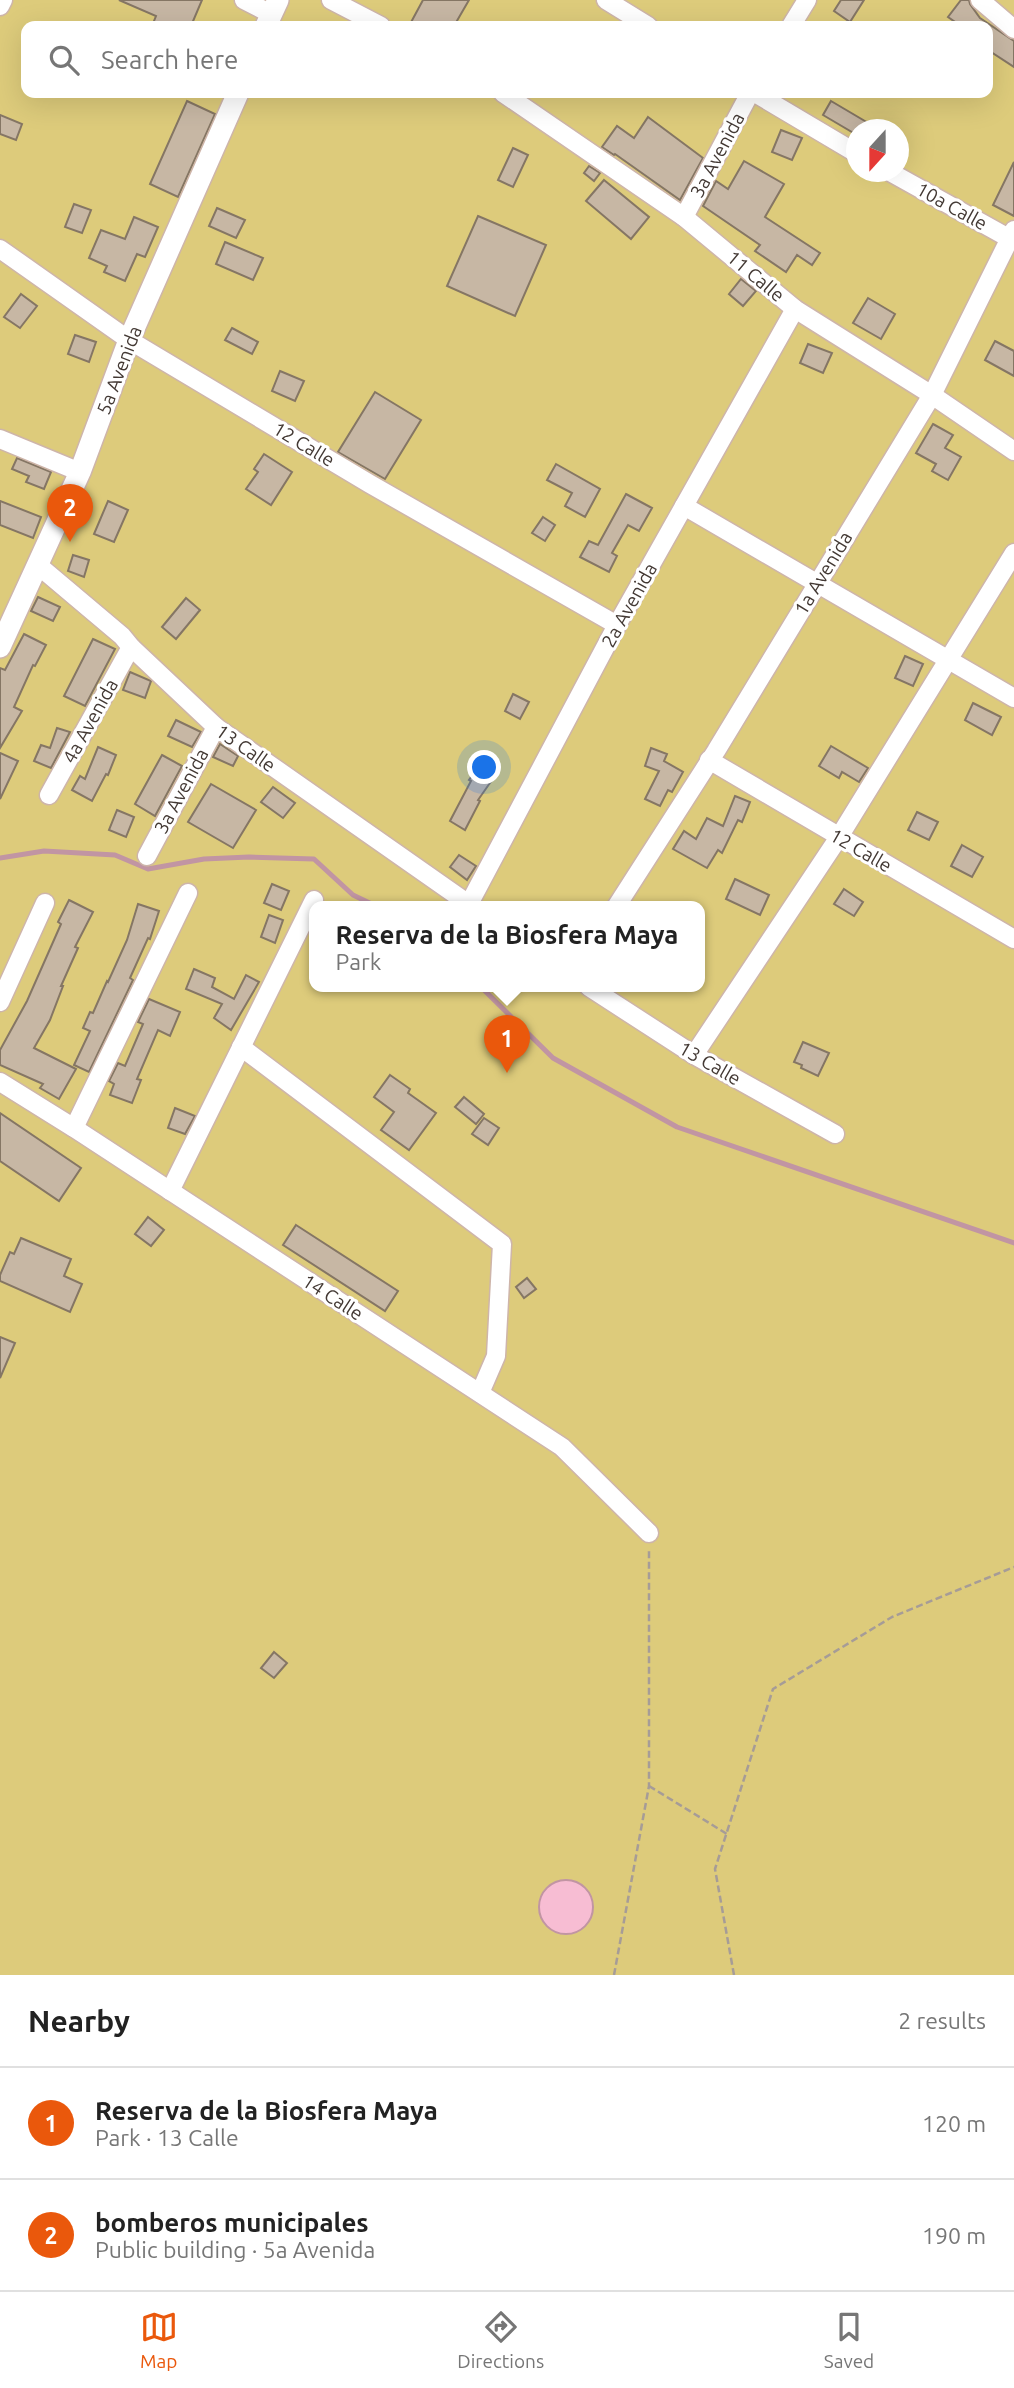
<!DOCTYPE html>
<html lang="en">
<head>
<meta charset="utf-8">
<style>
  body { margin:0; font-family:Ubuntu,sans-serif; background:#f6f6f6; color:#222 }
  .compass { position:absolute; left:846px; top:119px; width:63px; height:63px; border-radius:50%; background:#fff; box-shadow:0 7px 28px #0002; rotate:201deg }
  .you { position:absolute; left:485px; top:768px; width:24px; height:24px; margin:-18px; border:5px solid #fff; border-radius:50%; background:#1a73e8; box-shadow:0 0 0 10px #1a73e833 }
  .badge { display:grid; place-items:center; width:46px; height:46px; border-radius:50%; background:#ea580c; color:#fff; font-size:23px; font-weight:700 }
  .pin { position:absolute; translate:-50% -58px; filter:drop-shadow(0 2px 4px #0008) }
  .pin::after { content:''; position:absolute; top:37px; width:24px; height:21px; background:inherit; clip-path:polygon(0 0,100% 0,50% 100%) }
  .popup { position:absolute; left:309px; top:901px; width:396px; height:91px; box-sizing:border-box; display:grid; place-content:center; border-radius:14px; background:#fff; filter:drop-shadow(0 2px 5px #0005); font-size:23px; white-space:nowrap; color:#767676 }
  .popup b { font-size:26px; color:#222 }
  .popup::after { content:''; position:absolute; left:50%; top:100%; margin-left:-14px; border:14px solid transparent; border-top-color:#fff }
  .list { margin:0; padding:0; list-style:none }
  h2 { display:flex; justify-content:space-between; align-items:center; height:91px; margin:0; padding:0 28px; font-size:30px }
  h2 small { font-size:23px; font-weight:400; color:#767676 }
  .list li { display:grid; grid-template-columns:46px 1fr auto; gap:21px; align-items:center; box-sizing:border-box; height:112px; padding:0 28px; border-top:2px solid #e0e0e0 }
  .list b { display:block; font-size:26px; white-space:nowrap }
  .list p { margin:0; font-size:23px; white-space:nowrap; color:#767676 }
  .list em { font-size:23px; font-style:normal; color:#767676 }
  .icon { flex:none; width:38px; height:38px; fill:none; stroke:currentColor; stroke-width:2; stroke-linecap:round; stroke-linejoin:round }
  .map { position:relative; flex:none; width:1014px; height:1975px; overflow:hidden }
  .search { position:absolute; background:#fff; box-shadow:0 7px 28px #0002; left:21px; right:21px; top:21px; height:77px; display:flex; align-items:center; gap:18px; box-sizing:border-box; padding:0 24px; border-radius:14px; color:#767676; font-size:26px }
  .sheet { height:315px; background:#fff }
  nav { display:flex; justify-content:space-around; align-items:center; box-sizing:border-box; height:98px; border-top:2px solid #e0e0e0; background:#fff; font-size:19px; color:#767676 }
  nav a { display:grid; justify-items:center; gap:4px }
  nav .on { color:#ea580c }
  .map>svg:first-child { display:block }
  .green { fill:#ddcb7b; fill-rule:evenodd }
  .water { fill:#f7bdd3; stroke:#c195a3; stroke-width:2 }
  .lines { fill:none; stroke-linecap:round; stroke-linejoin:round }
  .stream { stroke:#c195a3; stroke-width:5 }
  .building { fill:#c7b7a4; stroke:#857664; stroke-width:2 }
  .minor-casing { stroke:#ceb5aa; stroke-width:21 }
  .tertiary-casing { stroke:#ceb5aa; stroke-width:24 }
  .path { stroke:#a69c97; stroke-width:2.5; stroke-dasharray:7 3.5; stroke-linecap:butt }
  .minor { stroke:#fff; stroke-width:18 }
  .tertiary { stroke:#fff; stroke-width:21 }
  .labels { text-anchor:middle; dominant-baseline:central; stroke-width:6; stroke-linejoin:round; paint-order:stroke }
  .street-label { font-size:19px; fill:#433934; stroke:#fff }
</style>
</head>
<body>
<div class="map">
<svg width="1014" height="1975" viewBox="0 0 1014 1975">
  <rect width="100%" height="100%" fill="#fcf1ed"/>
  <!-- green -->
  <path class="green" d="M0 0H1014V1975H0ZM26 26H988V93H26ZM856 130H898V172H856ZM314 907H700V987H314Z"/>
  <!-- water -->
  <circle class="water" cx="566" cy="1907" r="27"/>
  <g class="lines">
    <!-- stream -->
    <g class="stream">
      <path d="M0 858 44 851 115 855 148 869 204 859 249 857 314 859 353 895 378 907"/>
      <path d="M481 987 553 1058 677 1127 1014 1243"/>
    </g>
  </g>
  <!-- building -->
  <g class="building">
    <path d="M119 0H202L191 26H152L156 16Z"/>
    <path d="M423 0H469L454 26H409Z"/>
    <path d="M841 0H864L850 22 834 11Z"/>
    <path d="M961 0H969L970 4 980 18 1014 41V67L988 50V26H961L948 17Z"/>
    <path d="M187 101 215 114 178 197 150 184Z"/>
    <path d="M831 101 880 130H857V135L823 115Z"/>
    <path d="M0 115 22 124 16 140 0 134Z"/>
    <path d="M648 117 703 158 680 200 615 154 614 155 602 147 617 126 634 138Z"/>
    <path d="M781 130 802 138 792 160 772 152Z"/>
    <path d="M513 148 528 155 513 187 498 180Z"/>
    <path d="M744 161 784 184 765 217 820 253 812 265 797 255 786 272 755 251 760 245 703 206 716 181 728 189Z"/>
    <path d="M1014 162V216L993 205Z"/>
    <path d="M589 166 600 173 594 181 584 173Z"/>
    <path d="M604 180 649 217 631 239 586 201Z"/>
    <path d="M74 204 91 210 82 233 65 227Z"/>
    <path d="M217 208 245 220 236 238 209 226Z"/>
    <path d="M478 216 546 245 515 316 447 286Z"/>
    <path d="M134 217 158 227 145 257 137 254 125 281 104 272 107 266 89 258 101 230 125 239Z"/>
    <path d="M225 242 263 258 253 280 216 264Z"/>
    <path d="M741 279 756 291 743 306 729 294Z"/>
    <path d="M21 294 37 306 20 328 4 317Z"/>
    <path d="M868 298 895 314 881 339 853 323Z"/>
    <path d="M232 328 258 342 252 354 225 340Z"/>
    <path d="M75 335 96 342 89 362 68 354Z"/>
    <path d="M995 341 1014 351V376L985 360Z"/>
    <path d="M808 344 832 353 823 373 800 363Z"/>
    <path d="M280 371 304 381 295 401 272 391Z"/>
    <path d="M375 392 421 420 385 479 338 452Z"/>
    <path d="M933 424 953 435 945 448 961 457 948 480 932 471 936 464 916 453Z"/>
    <path d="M264 454 292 472 271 505 246 489 258 472 254 469Z"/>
    <path d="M17 458 51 472 44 489 26 482 29 476 12 469Z"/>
    <path d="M556 464 600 489 585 517 565 506 572 493 547 480Z"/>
    <path d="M626 494 652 508 639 531 628 525 612 553 617 556 609 572 580 557 589 541 598 545Z"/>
    <path d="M0 501 41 517 33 538 0 525Z"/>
    <path d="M108 501 128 510 114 542 94 534Z"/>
    <path d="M543 517 555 525 545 541 532 533Z"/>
    <path d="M73 555 89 560 84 577 68 571Z"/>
    <path d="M38 597 60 607 53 621 31 611Z"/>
    <path d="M186 598 200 610 176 639 162 627Z"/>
    <path d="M24 634 46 645 35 666 33 665 14 707 22 711 0 748V668L5 670Z"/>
    <path d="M93 639 115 649 85 706 64 696Z"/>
    <path d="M905 656 923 664 913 686 895 678Z"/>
    <path d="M130 672 151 681 145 698 123 690Z"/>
    <path d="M513 694 529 702 520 719 505 711Z"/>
    <path d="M973 703 1001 717 992 735 965 720Z"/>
    <path d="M176 720 201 732 192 747 168 736Z"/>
    <path d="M57 728 70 732 51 768 34 761 41 745 50 748Z"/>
    <path d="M220 744 238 756 233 766 213 757Z"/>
    <path d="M831 746 868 768 859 782 842 772 839 778 819 766Z"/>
    <path d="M98 747 116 755 108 775 106 774 92 801 72 790 80 776 85 779Z"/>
    <path d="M651 748 667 754 664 761 683 772 672 792 668 790 660 806 645 799 659 771 645 766Z"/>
    <path d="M0 753 18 761 0 799Z"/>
    <path d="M162 755 182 766 155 816 135 804Z"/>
    <path d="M484 759 499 770 478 800 480 801 465 830 450 821 471 781 469 780Z"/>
    <path d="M211 784 256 810 233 848 188 822Z"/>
    <path d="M273 787 295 803 283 818 261 802Z"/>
    <path d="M735 796 750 802 742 822 738 820 722 853 718 850 707 868 673 849 684 831 696 839 707 818 723 826Z"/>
    <path d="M117 810 134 817 126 837 109 830Z"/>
    <path d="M917 812 938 822 929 840 908 830Z"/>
    <path d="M962 845 983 857 972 877 951 866Z"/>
    <path d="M459 855 476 866 467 880 450 867Z"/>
    <path d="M735 879 769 895 760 915 726 899Z"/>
    <path d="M272 884 289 891 281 910 264 903Z"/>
    <path d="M844 889 863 902 854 916 834 904Z"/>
    <path d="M69 900 93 912 75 947 78 948 61 986H63L50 1020 34 1048 76 1069 59 1099 40 1088 43 1084 0 1065V1050L27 1001 61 924 58 922Z"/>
    <path d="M138 904 159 911 150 939 148 938 130 978 133 980 89 1072 74 1065 90 1031 83 1028 90 1012 93 1013 107 981 108 982 127 940Z"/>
    <path d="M269 915 283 920 275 943 261 937Z"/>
    <path d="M194 969 215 978 212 987 234 999 246 975 259 982 231 1030 214 1018 222 1004 186 989Z"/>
    <path d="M149 999 180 1012 170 1036 158 1030 137 1079 141 1080 132 1103 110 1095 114 1084 109 1081 118 1063 125 1066 143 1024 138 1022Z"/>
    <path d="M803 1042 829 1053 818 1076 801 1068 802 1065 794 1062Z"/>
    <path d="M390 1075 410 1089 408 1093 436 1113 409 1150 381 1130 394 1112 374 1097Z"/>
    <path d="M464 1097 484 1114 476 1124 455 1107Z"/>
    <path d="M175 1108 195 1116 185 1134 168 1128Z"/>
    <path d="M0 1113 81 1168 59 1201 0 1161Z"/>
    <path d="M484 1118 499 1128 488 1145 472 1134Z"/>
    <path d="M148 1217 164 1230 151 1246 135 1234Z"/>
    <path d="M296 1225 398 1291 385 1311 283 1245Z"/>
    <path d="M21 1238 71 1259 64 1276 82 1284 70 1312 0 1281V1275L10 1252 14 1254Z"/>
    <path d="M527 1278 536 1289 524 1298 516 1287Z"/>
    <path d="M0 1337 15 1343 0 1378Z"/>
    <path d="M274 1652 287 1663 274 1678 261 1668Z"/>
  </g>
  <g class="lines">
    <defs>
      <g id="minor">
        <path d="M244 0 271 14"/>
        <path d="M331 0 381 26"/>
        <path d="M606 0 648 26"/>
        <path d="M980 0 1014 29"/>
        <path d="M0 6 3 0"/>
        <path d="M791 26 807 0"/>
        <path d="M503 93 684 217 795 309 932 395 1014 451"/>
        <path d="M755 93 856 153"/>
        <path d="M890 172 1014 241"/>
        <path d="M684 217 750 93"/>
        <path d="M0 249 129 340 370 484 617 625"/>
        <path d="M0 439 80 472"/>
        <path d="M684 506 1014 698"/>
        <path d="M39 566 122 636 131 647 216 727 473 907"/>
        <path d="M709 760 1014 939"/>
        <path d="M49 795 131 647"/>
        <path d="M147 856 216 727"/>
        <path d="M469 904 617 625 795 309"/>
        <path d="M616 907 716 751 932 395 1014 230"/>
        <path d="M589 987 694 1055 835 1134"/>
        <path d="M0 1002 45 903"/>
        <path d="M241 1047 502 1244 496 1356 480 1393"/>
        <path d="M694 1055 839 837 1014 553"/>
        <path d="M0 1082 74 1128 562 1447 649 1533"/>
        <path d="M74 1128 188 893"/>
        <path d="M170 1191 314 900"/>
      </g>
      <g id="tertiary">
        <path d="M266 26 278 0"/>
        <path d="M0 647 80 472 129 340 238 93"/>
      </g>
    </defs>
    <!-- minor casing -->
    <use href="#minor" class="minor-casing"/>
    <!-- tertiary casing -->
    <use href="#tertiary" class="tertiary-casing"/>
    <!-- path -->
    <g class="path">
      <path d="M649 1786 727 1834"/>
      <path d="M614 1975 649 1786V1550"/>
      <path d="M734 1975 715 1869 773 1689 892 1617 1014 1567"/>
    </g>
    <!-- minor -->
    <use href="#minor" class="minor"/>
    <!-- tertiary -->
    <use href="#tertiary" class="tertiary"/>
  </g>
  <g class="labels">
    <!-- street labels -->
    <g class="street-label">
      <text transform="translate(717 155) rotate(-62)">3a Avenida</text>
      <text transform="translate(952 206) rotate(29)">10a Calle</text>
      <text transform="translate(756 276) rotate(40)">11 Calle</text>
      <text transform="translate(119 370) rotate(-69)">5a Avenida</text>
      <text transform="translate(304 444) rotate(31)">12 Calle</text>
      <text transform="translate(823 573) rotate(-59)">1a Avenida</text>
      <text transform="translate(629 605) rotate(-61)">2a Avenida</text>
      <text transform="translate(90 721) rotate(-61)">4a Avenida</text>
      <text transform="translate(246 748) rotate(35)">13 Calle</text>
      <text transform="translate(181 791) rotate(-62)">3a Avenida</text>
      <text transform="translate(861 850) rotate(30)">12 Calle</text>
      <text transform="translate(710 1063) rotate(30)">13 Calle</text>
      <text transform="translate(333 1297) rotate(33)">14 Calle</text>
    </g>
  </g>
</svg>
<svg class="compass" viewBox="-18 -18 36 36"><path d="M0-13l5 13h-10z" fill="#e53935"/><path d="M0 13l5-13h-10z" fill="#767676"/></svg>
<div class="you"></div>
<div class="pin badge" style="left:507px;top:1073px">1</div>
<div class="popup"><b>Reserva de la Biosfera Maya</b>Park</div>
<div class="pin badge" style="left:70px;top:542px">2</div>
<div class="search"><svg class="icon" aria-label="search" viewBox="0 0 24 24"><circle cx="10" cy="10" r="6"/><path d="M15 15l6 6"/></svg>Search here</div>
</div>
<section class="sheet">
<h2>Nearby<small>2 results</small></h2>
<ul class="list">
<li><span class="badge">1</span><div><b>Reserva de la Biosfera Maya</b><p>Park · 13 Calle</p></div><em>120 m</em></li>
<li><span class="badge">2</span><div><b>bomberos municipales</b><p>Public building · 5a Avenida</p></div><em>190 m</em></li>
</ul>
</section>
<nav>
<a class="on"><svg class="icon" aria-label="map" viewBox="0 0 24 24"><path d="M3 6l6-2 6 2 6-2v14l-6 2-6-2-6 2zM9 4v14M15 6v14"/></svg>Map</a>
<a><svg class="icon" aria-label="directions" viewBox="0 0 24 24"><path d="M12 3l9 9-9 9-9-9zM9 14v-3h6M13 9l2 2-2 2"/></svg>Directions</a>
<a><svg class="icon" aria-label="saved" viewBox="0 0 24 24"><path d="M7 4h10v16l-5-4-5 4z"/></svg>Saved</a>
</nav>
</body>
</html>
